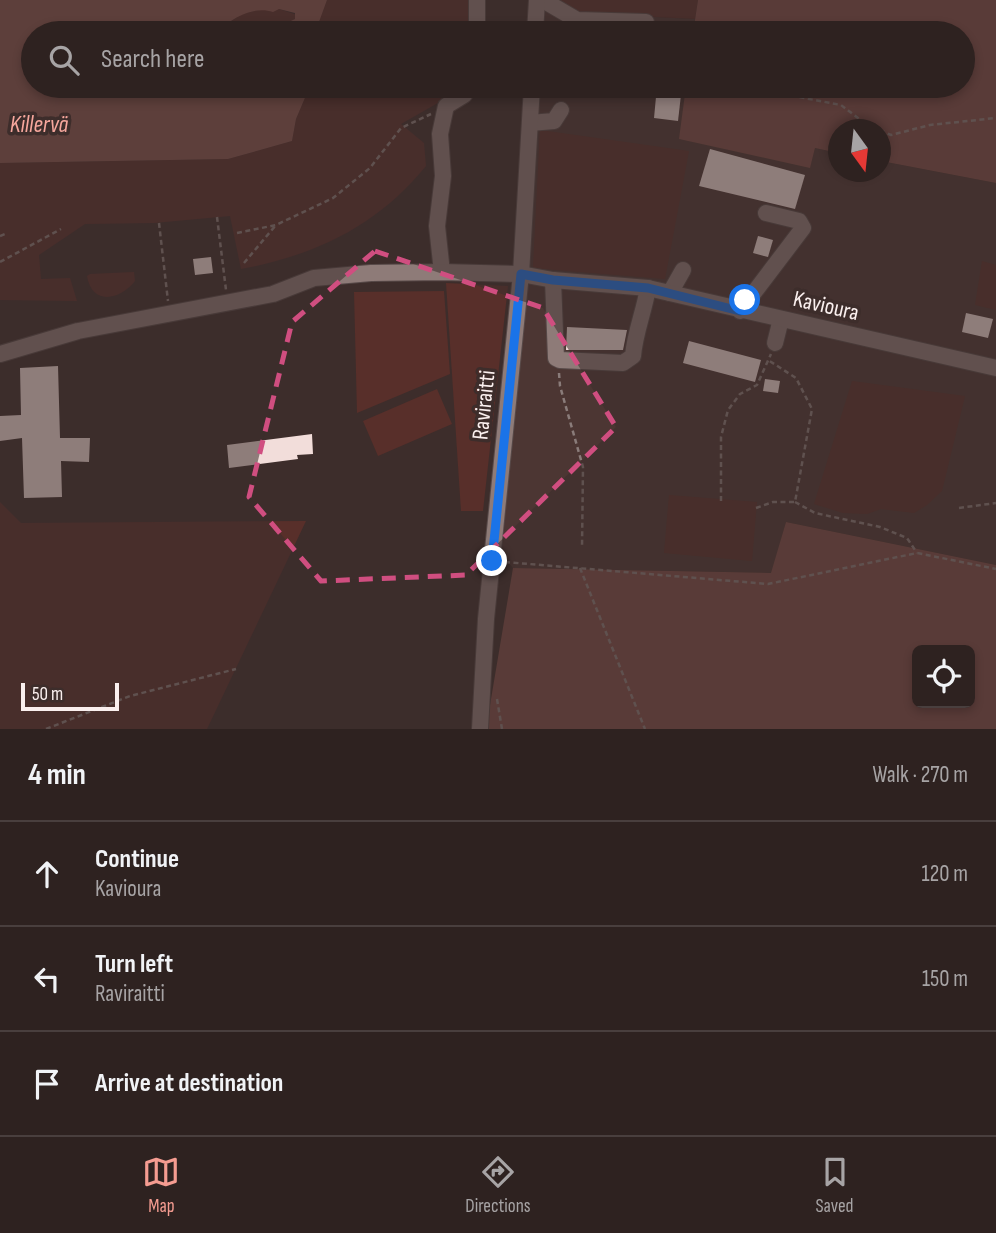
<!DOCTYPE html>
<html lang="en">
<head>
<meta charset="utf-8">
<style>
  body { margin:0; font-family:"Sofia Sans Condensed",sans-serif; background:#362a29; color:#f1f3f6 }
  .controls { position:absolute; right:21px; bottom:21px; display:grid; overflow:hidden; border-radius:10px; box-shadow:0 4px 10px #0003 }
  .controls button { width:63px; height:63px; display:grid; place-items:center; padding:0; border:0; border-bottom:2px solid #493f3e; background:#2e2220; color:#f1f3f6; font:35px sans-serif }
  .compass { position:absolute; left:828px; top:119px; width:63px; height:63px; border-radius:50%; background:#2e2220; box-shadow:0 4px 10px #0003; rotate:165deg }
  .scale { position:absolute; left:21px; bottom:18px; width:98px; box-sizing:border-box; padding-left:7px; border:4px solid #faefee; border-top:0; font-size:19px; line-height:24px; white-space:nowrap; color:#faefee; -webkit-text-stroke:5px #3d2d2b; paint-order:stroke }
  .stop { position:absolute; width:21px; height:21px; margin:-16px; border:5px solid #1a73e8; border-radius:50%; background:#fff }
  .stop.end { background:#1a73e8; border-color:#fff; box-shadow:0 2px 7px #0008 }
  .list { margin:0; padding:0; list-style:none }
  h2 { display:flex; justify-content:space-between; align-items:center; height:91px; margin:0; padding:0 28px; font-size:30px }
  h2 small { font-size:23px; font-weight:400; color:#a7a4a5 }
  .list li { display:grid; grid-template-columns:46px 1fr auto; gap:21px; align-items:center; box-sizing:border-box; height:105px; padding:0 28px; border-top:2px solid #493f3e }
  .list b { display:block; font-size:26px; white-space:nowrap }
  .list p { margin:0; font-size:23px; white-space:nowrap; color:#a7a4a5 }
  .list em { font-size:23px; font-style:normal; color:#a7a4a5 }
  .icon { flex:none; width:38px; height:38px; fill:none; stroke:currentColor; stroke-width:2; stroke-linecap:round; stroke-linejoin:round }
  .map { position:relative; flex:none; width:996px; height:729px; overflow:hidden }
  .search { position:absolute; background:#2e2220; box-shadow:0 4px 10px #0003; left:21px; right:21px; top:21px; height:77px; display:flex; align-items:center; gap:18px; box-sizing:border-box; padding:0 24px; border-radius:38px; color:#a7a4a5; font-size:26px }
  .sheet { height:406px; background:#2e2220 }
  nav { display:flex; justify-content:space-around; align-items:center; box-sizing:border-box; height:98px; border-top:2px solid #493f3e; background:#2e2220; font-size:19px; color:#a7a4a5 }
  nav a { display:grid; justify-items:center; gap:4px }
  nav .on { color:#f59c91 }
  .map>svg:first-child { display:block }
  .built { fill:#4c3633 }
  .green { fill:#582f2a }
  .forest { fill:#7d4d47; fill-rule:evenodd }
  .water { fill:#86554f }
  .building { fill:#f2ddda }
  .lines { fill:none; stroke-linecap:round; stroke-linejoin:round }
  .minor-casing { stroke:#574948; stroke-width:18 }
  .path { stroke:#8a7c7a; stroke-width:2.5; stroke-dasharray:5 3.5; stroke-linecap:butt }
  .minor { stroke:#8e7b78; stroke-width:16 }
  .route { stroke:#1a73e8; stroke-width:9 }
  .marked { fill:none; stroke:#d04e80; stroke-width:5; stroke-dasharray:14 9; stroke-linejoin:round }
  .labels { text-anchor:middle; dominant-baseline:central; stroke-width:7; stroke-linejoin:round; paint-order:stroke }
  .street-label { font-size:23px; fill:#faefee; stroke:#3d2d2b }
  .water-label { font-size:24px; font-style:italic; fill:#f7a79d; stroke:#3d2d2b }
</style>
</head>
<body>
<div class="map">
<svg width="996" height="729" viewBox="0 0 996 729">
  <rect width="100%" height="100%" fill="#3d2d2b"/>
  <!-- built -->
  <g class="built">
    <path d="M546 0 578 13 695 19 693 33H543Z"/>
    <path d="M540 86H686L680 139 810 167 815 148 838 153V172H880L881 161 996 183V565L786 522 772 573 513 568 502 556Z"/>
  </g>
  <!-- green -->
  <g class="green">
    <path d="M327 0H471L470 33H318L319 22Z"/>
    <path d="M556 0H698L695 19 578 13Z"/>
    <path d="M265 9H279L297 15 295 19 265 33H230L231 21 244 13Z"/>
    <path d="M310 86H459L443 100 401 124 424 143 426 166C377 226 316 255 241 269L230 216 154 223 85 224 39 255 41 279 70 278 77 301 0 300V163L228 159 292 141 296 119Z"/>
    <path d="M540 130 689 151 665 279 533 268Z"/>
    <path d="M982 261 996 265V310L975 305Z"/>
    <path d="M134 272 135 281C120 300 92 306 87 276L90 274Z"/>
    <path d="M446 283 508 286 483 511H461Z"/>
    <path d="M444 291 450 374 357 413 354 292Z"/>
    <path d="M852 381 965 396 942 491 927 505 914 513 881 509 867 514 843 513 814 504Z"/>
    <path d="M437 389 452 424 378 456 363 421Z"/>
    <path d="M669 495 757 502 752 561 664 553Z"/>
    <path d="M0 502 21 523 306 521 207 729H0Z"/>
  </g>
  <!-- forest -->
  <g class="forest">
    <path d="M698 0H996V183L881 161 880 130H838V153L815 148 810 168 679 139 686 86H963V33H693Z"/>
    <path d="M786 522 996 565V729H486L513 568 771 573ZM917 650H970V703H917Z"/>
  </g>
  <!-- water -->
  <path class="water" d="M0 0H327L319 22 318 33H240L254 27 265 33 295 19V13L279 9 273 12C259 7 243 13 231 21L230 33H33V86H310L296 119 292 141 228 159 0 163Z"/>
  <!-- building -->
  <g class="building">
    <path d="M657 86H682L678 121 654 118Z"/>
    <path d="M710 149 805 175 795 209 699 186Z"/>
    <path d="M758 236 773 240 768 257 753 253Z"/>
    <path d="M211 257 213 273 195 275 193 259Z"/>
    <path d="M966 313 993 319 988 338 962 332Z"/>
    <path d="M567 327 627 330 623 350H566Z"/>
    <path d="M689 341 761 360 755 382 683 363Z"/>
    <path d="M58 366 60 438H90L89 462 61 461 62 497 24 498 22 438 0 441V416L21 415 20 368Z"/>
    <path d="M765 379 780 381 778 393 763 391Z"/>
    <path d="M312 434 313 454 297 455 298 459 229 468 227 445Z"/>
  </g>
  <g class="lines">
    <defs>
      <g id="minor">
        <path d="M543 0 577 20 646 22"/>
        <path d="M477 33V0"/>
        <path d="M535 33 537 0"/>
        <path d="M530 123 554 121 561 110"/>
        <path d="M442 272 437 226 443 176 440 134 446 106 464 95 470 86"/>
        <path d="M553 280 556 358 560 360 623 363 633 356C635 332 644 312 648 288"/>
        <path d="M670 293 683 270"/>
        <path d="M740 311 803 228 799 221 766 213"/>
        <path d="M775 343 781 319"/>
        <path d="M0 354 78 331 273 294 314 278 371 273 442 272 521 274 553 280 648 288 996 368"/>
        <path d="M480 729 486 619 521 274 532 86"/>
      </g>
    </defs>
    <!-- minor casing -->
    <use href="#minor" class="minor-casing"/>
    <!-- path -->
    <g class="path">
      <path d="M741 86 841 105 867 125 878 130"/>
      <path d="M880 130 891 135 930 125 996 118"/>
      <path d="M217 217 226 290"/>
      <path d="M159 223 168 301"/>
      <path d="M237 233 276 225 333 198 370 168 401 128 431 114"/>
      <path d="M0 236 7 233"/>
      <path d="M0 262 61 229"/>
      <path d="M244 263 276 225"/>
      <path d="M559 373 560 386 583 467 582 548"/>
      <path d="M721 501V437L728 410 740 394 757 385 771 354"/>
      <path d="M795 502 815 513 880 527 907 538 917 553"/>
      <path d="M756 508 773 502H795L812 409 796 378 768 360"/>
      <path d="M959 508 996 503"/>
      <path d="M505 562 768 584 917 553 996 569"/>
      <path d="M580 568 645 729"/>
      <path d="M497 699 502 729"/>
      <path d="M46 729 130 696 236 669"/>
    </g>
    <!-- minor -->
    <use href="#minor" class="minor"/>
  </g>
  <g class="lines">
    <!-- route -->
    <path class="route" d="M492 561 521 274 553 280 648 288 740 311 745 300"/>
  </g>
  <!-- marked area -->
  <path d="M0 0H996V729H0ZM375 251 543 308 616 427 466 575 321 581 249 497 292 322Z" fill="#3d2d2b" fill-opacity=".55" fill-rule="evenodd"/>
  <path class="marked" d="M375 251 543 308 616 427 466 575 321 581 249 497 292 322Z"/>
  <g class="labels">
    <!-- street labels -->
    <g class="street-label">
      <text transform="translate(826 306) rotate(13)">Kavioura</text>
      <text transform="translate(484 405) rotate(-84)">Raviraitti</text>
    </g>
    <!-- water labels -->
    <g class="water-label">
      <text x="39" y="124">Killervä</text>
    </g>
  </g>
</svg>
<div class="controls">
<button><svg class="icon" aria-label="locate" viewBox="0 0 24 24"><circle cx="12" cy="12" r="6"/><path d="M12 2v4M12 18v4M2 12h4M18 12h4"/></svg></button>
</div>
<svg class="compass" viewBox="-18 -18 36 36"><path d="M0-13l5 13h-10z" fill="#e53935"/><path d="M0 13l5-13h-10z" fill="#a7a4a5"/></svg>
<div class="scale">50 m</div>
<div class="stop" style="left:745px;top:300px"></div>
<div class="stop end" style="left:492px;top:561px"></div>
<div class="search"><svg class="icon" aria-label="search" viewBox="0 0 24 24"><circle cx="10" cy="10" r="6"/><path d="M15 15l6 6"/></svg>Search here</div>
</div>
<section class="sheet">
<h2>4 min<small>Walk · 270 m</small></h2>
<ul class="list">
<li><svg class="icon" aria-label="ahead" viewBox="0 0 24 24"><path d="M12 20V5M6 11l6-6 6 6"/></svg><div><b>Continue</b><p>Kavioura</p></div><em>120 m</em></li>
<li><svg class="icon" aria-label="left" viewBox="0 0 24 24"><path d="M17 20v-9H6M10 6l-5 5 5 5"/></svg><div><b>Turn left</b><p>Raviraitti</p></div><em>150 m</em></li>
<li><svg class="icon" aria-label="arrive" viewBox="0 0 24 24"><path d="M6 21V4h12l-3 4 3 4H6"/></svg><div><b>Arrive at destination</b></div></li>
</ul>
</section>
<nav>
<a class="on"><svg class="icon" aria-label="map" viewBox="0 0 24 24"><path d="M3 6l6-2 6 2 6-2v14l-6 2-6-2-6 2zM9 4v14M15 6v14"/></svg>Map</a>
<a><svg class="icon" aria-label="directions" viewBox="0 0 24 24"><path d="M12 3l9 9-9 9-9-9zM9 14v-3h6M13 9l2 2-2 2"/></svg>Directions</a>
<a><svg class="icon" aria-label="saved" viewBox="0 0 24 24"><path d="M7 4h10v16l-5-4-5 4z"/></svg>Saved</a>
</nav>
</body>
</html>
